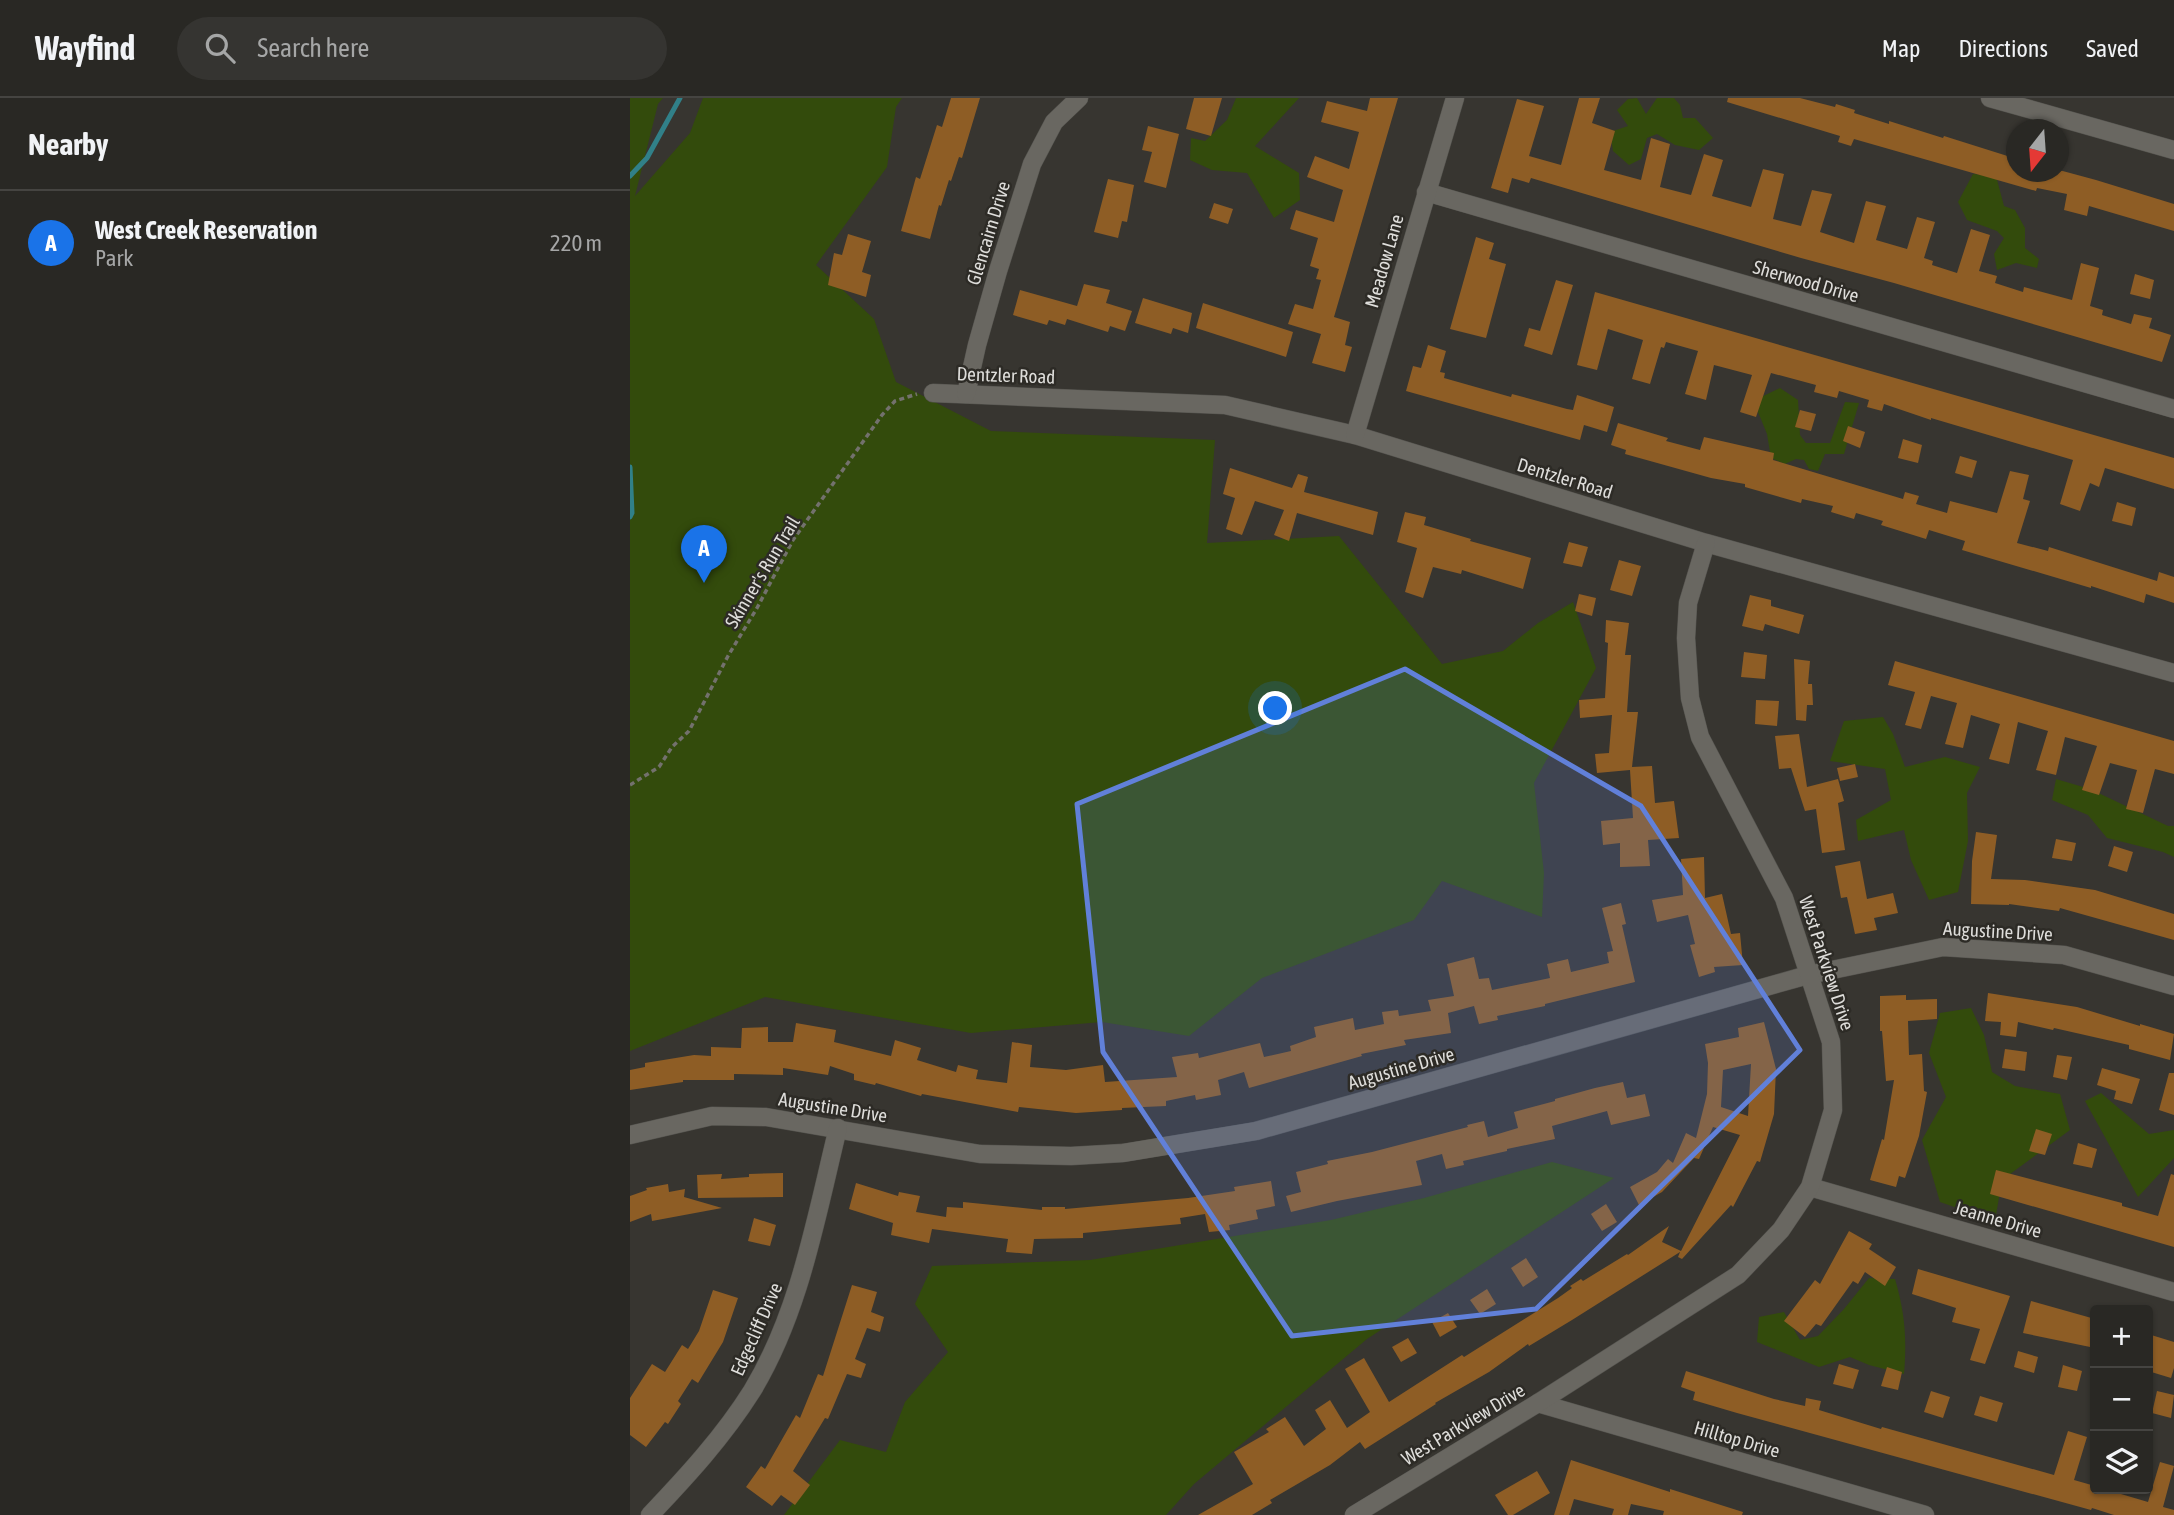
<!DOCTYPE html>
<html lang="en">
<head>
<meta charset="utf-8">
<style>
  body { margin:0; font-family:"Asap Condensed",sans-serif; background:#353431; color:#f1f3f6 }
  .controls { position:absolute; right:21px; bottom:21px; display:grid; overflow:hidden; border-radius:7px; box-shadow:0 2px 5px #0004 }
  .controls button { width:63px; height:63px; display:grid; place-items:center; padding:0; border:0; border-bottom:2px solid #454441; background:#292824; color:#f1f3f6; font:35px sans-serif }
  .compass { position:absolute; left:1376px; top:21px; width:63px; height:63px; border-radius:50%; background:#292824; box-shadow:0 2px 5px #0004; rotate:197deg }
  .you { position:absolute; left:646px; top:611px; width:24px; height:24px; margin:-18px; border:5px solid #fff; border-radius:50%; background:#1a73e8; box-shadow:0 0 0 10px #1a73e833 }
  .badge { display:grid; place-items:center; width:46px; height:46px; border-radius:50%; background:#1a73e8; color:#fff; font-size:23px; font-weight:700 }
  .pin { position:absolute; translate:-50% -58px; filter:drop-shadow(0 2px 4px #0008) }
  .pin::after { content:''; position:absolute; top:37px; width:24px; height:21px; background:inherit; clip-path:polygon(0 0,100% 0,50% 100%) }
  .list { margin:0; padding:0; list-style:none }
  h2 { display:flex; justify-content:space-between; align-items:center; height:91px; margin:0; padding:0 28px; font-size:30px }
  h2 small { font-size:23px; font-weight:400; color:#a5a6a6 }
  .list li { display:grid; grid-template-columns:46px 1fr auto; gap:21px; align-items:center; box-sizing:border-box; height:105px; padding:0 28px; border-top:2px solid #454441 }
  .list b { display:block; font-size:26px; white-space:nowrap }
  .list p { margin:0; font-size:23px; white-space:nowrap; color:#a5a6a6 }
  .list em { font-size:23px; font-style:normal; color:#a5a6a6 }
  .icon { flex:none; width:38px; height:38px; fill:none; stroke:currentColor; stroke-width:2; stroke-linecap:round; stroke-linejoin:round }
  .map { position:relative; flex:none; width:1544px; height:1417px; overflow:hidden }
  header { display:flex; align-items:center; gap:42px; box-sizing:border-box; height:98px; padding:0 35px; background:#292824; border-bottom:2px solid #454441 }
  header strong { font-size:33px }
  nav { display:flex; gap:38px; margin-inline-start:auto; font-size:24px }
  .search { width:490px; height:63px; background:#353431; display:flex; align-items:center; gap:18px; box-sizing:border-box; padding:0 24px; border-radius:38px; color:#a5a6a6; font-size:26px }
  main { display:flex }
  aside { flex:1; background:#292824 }
  .map>svg:first-child { display:block }
  .green { fill:#334b0c }
  .lines { fill:none; stroke-linecap:round; stroke-linejoin:round }
  .stream { stroke:#318088; stroke-width:5 }
  .building { fill:#8e5d25; fill-rule:evenodd }
  .minor-casing { stroke:#54534e; stroke-width:19 }
  .path { stroke:#73716d; stroke-width:3.5; stroke-dasharray:5 3.5; stroke-linecap:butt }
  .minor { stroke:#696761; stroke-width:18 }
  .marked { fill:#6180d9; fill-opacity:0.2; stroke:#6180d9; stroke-width:5; stroke-linejoin:round }
  .labels { text-anchor:middle; dominant-baseline:central; stroke-width:5; stroke-linejoin:round; paint-order:stroke }
  .street-label { font-size:19px; fill:#deddda; stroke:#2d2b26 }
</style>
</head>
<body>
<header>
<strong>Wayfind</strong>
<div class="search"><svg class="icon" aria-label="search" viewBox="0 0 24 24"><circle cx="10" cy="10" r="6"/><path d="M15 15l6 6"/></svg>Search here</div>
<nav><a>Map</a><a>Directions</a><a>Saved</a></nav>
</header>
<main>
<aside>
<h2>Nearby<small></small></h2>
<ul class="list">
<li><span class="badge">A</span><div><b>West Creek Reservation</b><p>Park</p></div><em>220 m</em></li>
</ul>
</aside>
<div class="map">
<svg width="1544" height="1417" viewBox="0 0 1544 1417">
  <rect width="100%" height="100%" fill="#373530"/>
  <!-- green -->
  <g class="green">
    <path d="M0 0H33L28 6 5 98 60 35 73 0H272L266 9 257 69 186 167 244 221 266 284 361 333 585 342 577 445 709 438 812 566 873 553 908 525 943 504 966 570 904 685 914 775 912 819 812 783 784 822 632 880 559 938 472 924 341 935 135 899 0 953Z"/>
    <path d="M606 0H669L625 48 669 75 670 102 644 120 617 75 582 72 560 62 561 40 575 43 597 22Z"/>
    <path d="M1007 0 1016 16 1027 0H1044L1050 7 1053 20H1065L1083 40 1069 52 1045 47 1027 36 1017 40 1011 61 999 67 983 53 980 34 998 28 987 12 998 1Z"/>
    <path d="M1343 76 1366 78 1374 108 1385 112 1395 130V150L1409 161 1407 170 1386 165 1367 172 1364 156 1374 140 1367 133 1337 122 1328 104Z"/>
    <path d="M1150 290 1168 302 1170 337 1176 345H1200L1215 304 1229 305 1214 356H1195L1188 373 1179 371 1174 362 1166 361 1155 366 1141 360 1137 336 1128 314 1131 299Z"/>
    <path d="M1253 619 1263 636 1275 669 1315 659 1350 669 1337 695 1338 743 1328 794 1299 802 1281 762 1274 732 1228 743 1226 722 1261 702 1255 671 1200 663 1214 623Z"/>
    <path d="M1426 681 1460 691 1538 728H1544V759L1533 754 1477 740 1458 717 1422 702Z"/>
    <path d="M1341 910 1354 937 1362 974 1385 988 1430 996 1440 1032 1372 1082 1365 1123 1310 1104 1292 1042 1316 999 1299 955 1310 915Z"/>
    <path d="M1471 995 1519 1036 1544 1032V1060L1508 1099 1455 1003Z"/>
    <path d="M922 1064 984 1080 737 1241 564 1386 536 1417H154L210 1342 256 1354 275 1304 318 1254 285 1206 302 1168 460 1162 701 1122 794 1100Z"/>
    <path d="M1239 1180 1265 1181C1275 1215 1277 1241 1274 1276L1239 1267 1220 1259 1189 1269 1127 1244 1129 1219 1154 1214 1170 1242 1188 1238 1214 1211Z"/>
  </g>
  <g class="lines">
    <!-- stream -->
    <g class="stream">
      <path d="M0 78 17 60 50 0"/>
      <path d="M0 369 2 415 0 419"/>
    </g>
  </g>
  <!-- building -->
  <g class="building">
    <path d="M321 0H350L332 60 329 59 321 83 319 82 311 108 309 107 300 141 271 133 286 79 290 81 307 27 312 29Z"/>
    <path d="M564 0H592L581 38 556 31Z"/>
    <path d="M740 0H768L704 219 720 224 715 247 722 249 715 274 682 265 691 236 658 226 665 206 683 211 691 182 686 181 689 171 680 168 688 140 660 131 666 112 704 124 713 92 677 79 685 58 719 71 729 34 691 24 697 3 737 13Z"/>
    <path d="M949 0H970L962 25 985 33 974 72 1011 82 1021 40 1040 46 1030 89 1061 97 1074 56 1093 62 1082 98 1121 109 1133 71 1154 76 1143 121 1171 128 1182 92 1202 96 1190 134 1224 145 1236 103 1256 108 1246 142 1277 151 1287 119 1305 124 1294 160 1303 163 1302 167 1327 175 1341 131 1360 137 1349 173 1367 178 1365 185 1393 194 1394 189 1442 202 1451 165 1469 170 1460 208 1473 212 1472 217 1501 226 1504 216 1522 220 1519 230 1541 237 1532 264 1264 185 1171 160 901 80 899 85 882 80 878 95 861 90 887 1 914 8 899 58 931 67Z"/>
    <path d="M1098 0H1170L1205 9 1206 6 1225 12 1224 15 1259 26V23L1313 40 1314 38 1387 61V74H1429V72L1466 82 1544 106V133L1459 108 1457 118 1434 112 1437 96 1407 90 1406 93 1224 41 1221 48 1208 44 1210 38 1097 4Z"/>
    <path d="M518 28 549 36 536 90 514 84 522 54 512 52Z"/>
    <path d="M478 81 504 87 497 124 492 123 488 140 464 134Z"/>
    <path d="M584 105 603 111 598 126 579 120Z"/>
    <path d="M218 136 241 143 232 174 241 177 236 199 198 187 204 155 212 157Z"/>
    <path d="M846 139 864 145 859 161 876 166 856 240 820 231Z"/>
    <path d="M1505 176 1524 182 1520 201 1500 196Z"/>
    <path d="M926 182 943 187 922 257 894 248 899 230 910 233Z"/>
    <path d="M454 186 480 192 476 205 502 213 495 233 480 228 478 234 437 221 435 227 419 222 417 227 383 217 390 192 447 208Z"/>
    <path d="M965 194 1544 360V391L1475 370 1469 389 1460 385 1450 413 1430 406 1443 362 1301 320V322L1254 306 1252 313 1237 309 1239 302 1209 293 1207 300 1184 294 1186 287 1141 275 1126 319 1110 314 1122 277 1084 267 1076 302 1055 296 1068 253 1036 244 1034 250 1031 249 1020 286 1002 281 1013 242 978 231 967 272 947 267Z"/>
    <path d="M513 200 562 215 558 235 543 230 541 236 505 225Z"/>
    <path d="M573 205 663 234 656 259 566 230Z"/>
    <path d="M798 247 816 253 810 274 815 275 814 280 881 299 882 296 937 311 943 312 947 297 984 309 977 334 954 327 950 342 776 293 783 268 791 270Z"/>
    <path d="M1170 312 1186 316 1181 333 1165 329Z"/>
    <path d="M988 325 1038 340 1036 343 1070 352 1074 339 1144 355 1143 362 1273 401 1275 394 1289 398 1286 406 1317 415 1320 403 1367 415 1380 373 1399 377 1393 401 1400 403 1387 445 1418 453 1419 449 1527 483 1529 474 1544 479V505L1516 496 1514 505 1461 488V490L1332 452 1335 443 1299 432 1296 441 1251 427 1253 423 1226 415 1224 421 1201 414 1203 408 1172 401 1171 405 1115 389V386L1081 380 995 356 996 352 981 347Z"/>
    <path d="M1218 328 1235 334 1230 350 1213 343Z"/>
    <path d="M1273 341 1292 347 1288 365 1268 360Z"/>
    <path d="M1330 358 1347 363 1342 380 1325 375Z"/>
    <path d="M600 370 662 390 668 376 678 379 674 394 748 414 743 437 667 415 659 443 644 437 654 412 625 403 612 437 596 431 605 400 593 396Z"/>
    <path d="M1487 404 1506 410 1502 428 1482 423Z"/>
    <path d="M775 414 796 419 794 427 841 441 840 443 901 460 893 491 832 472 831 476 803 469 793 500 775 494 787 450 767 444Z"/>
    <path d="M939 444 958 449 952 469 933 465Z"/>
    <path d="M989 462 1011 468 1002 498 980 492Z"/>
    <path d="M949 496 966 500 962 518 945 513Z"/>
    <path d="M1120 497 1141 502V508L1174 517 1169 536 1135 526 1133 533 1112 528Z"/>
    <path d="M976 522 999 525 995 557H1001L997 614H1008L1002 669 1022 668 1025 705 1044 703 1049 740 1018 742 1020 768 990 769V745L973 747 971 723 1003 720 1000 672 967 675 965 656 979 655 982 617 950 620 949 602 975 600 978 545 975 544Z"/>
    <path d="M1114 554 1137 557 1135 581 1111 579Z"/>
    <path d="M1164 561 1180 563 1178 586H1182L1183 607H1177L1176 623 1166 622Z"/>
    <path d="M1265 563 1544 643V676L1525 671 1513 715 1496 711 1507 672 1480 665 1469 697 1452 692 1467 648 1435 639 1426 677 1406 672 1418 633 1388 624 1379 666 1359 661 1370 626 1341 617 1333 650 1315 646 1327 605 1301 598 1291 631 1275 627 1285 594 1258 587Z"/>
    <path d="M1126 602 1149 603 1147 628 1125 626Z"/>
    <path d="M1169 636 1177 689 1208 681 1214 703 1208 705 1215 752 1192 755 1186 711 1175 713 1161 670 1149 671 1145 638Z"/>
    <path d="M1225 666 1228 679 1210 683 1207 670Z"/>
    <path d="M1346 734 1367 737 1361 781 1395 782 1465 792 1544 816V842L1430 810 1429 813 1379 806V807L1341 806 1342 763Z"/>
    <path d="M1426 741 1446 745 1442 763 1422 760Z"/>
    <path d="M1484 748 1503 754 1497 774 1478 768Z"/>
    <path d="M1074 759 1075 800 1092 796 1101 836 1110 835 1113 867 1084 869 1085 874 1069 879 1060 847 1065 846 1058 817 1027 824 1022 802 1053 797 1051 761Z"/>
    <path d="M1230 763 1237 801 1263 795 1268 815 1244 820 1247 832 1225 836 1217 799 1211 800 1205 768Z"/>
    <path d="M991 805 996 826 992 827 1005 884 915 906V908L867 918 868 922 849 926 844 908 818 915 821 935 774 942 776 947 731 956 732 958 619 990 614 974 588 982 591 997 566 1002 565 997 536 1003V1008L492 1010V1012L446 1015 389 1009 388 1014 292 996 291 998 246 985 245 987 224 982V976L200 968 198 977 153 970V977L104 976V982H53V984L0 992V972L15 969V965L64 957 81 958V949L111 950 112 930 138 929V944H163L166 925 206 932 204 944 261 958 265 942 291 950 287 962 326 974 328 967 348 972 346 981 377 985 382 944 402 947 400 969 436 972 473 967 475 984 547 979 542 959 568 955 569 960 630 945 634 959 661 953 660 948 686 939 684 929 723 920 725 932 754 926 752 914 768 912 769 918 801 913 798 902 824 898 817 866 844 859 849 881 859 880 862 892 920 880 917 866 938 861 941 874 979 865 977 854 983 853 972 810Z"/>
    <path d="M1358 895 1447 909 1510 928V926L1544 936 1540 962 1499 951V947L1424 930 1423 932 1388 924 1386 939 1370 937 1371 924 1355 923Z"/>
    <path d="M1276 897V902L1307 901V921L1278 923 1279 957 1292 956 1294 993 1297 994 1289 1038 1275 1080 1269 1078 1266 1089 1240 1082 1252 1041 1254 1042 1264 982 1256 983 1252 933H1250V898Z"/>
    <path d="M1134 924 1146 971 1144 1016 1130 1064 1127 1063 1103 1109 1101 1107 1052 1161 1048 1159 1050 1154 942 1222 899 1248 898 1246 859 1274 805 1305 806 1306 735 1351 730 1344 700 1367 640 1402 642 1405 622 1417H568L623 1386 604 1354 639 1334 636 1331 655 1319 674 1348 696 1331 685 1312 700 1302 717 1330 740 1314 715 1271 734 1260 759 1304 832 1257 834 1259 928 1200 942 1190 940 1188 951 1181 953 1183 997 1156 998 1157 1039 1128 1032 1144 1051 1153 1110 1037 1083 1029 1069 1061 1064 1060 1032 1094 1009 1107 1000 1089 1027 1074 1038 1061 1043 1065 1056 1035 1066 1040 1077 996 1078 965 1075 946 1109 939 1108 930ZM1121 966 1118 1018 1091 1009 1093 972Z"/>
    <path d="M1375 951 1397 954 1395 973 1372 970Z"/>
    <path d="M1427 957 1442 959 1437 982 1423 979Z"/>
    <path d="M1472 970 1510 981 1502 1006 1484 1001 1486 993 1467 987Z"/>
    <path d="M1539 975H1544V1017L1529 1012Z"/>
    <path d="M993 984 997 1000 1015 996 1020 1018 981 1027 977 1013 922 1028 925 1041 877 1051V1053L833 1063 834 1067 816 1071 812 1056 786 1063 792 1087 707 1103 661 1114 656 1098 671 1094 666 1074 698 1066 697 1063 742 1054 838 1029 837 1027 854 1023 858 1039 888 1030 884 1014 925 1003V1001L965 990Z"/>
    <path d="M1406 1031 1422 1036 1415 1057 1399 1053Z"/>
    <path d="M1448 1045 1467 1051 1462 1070 1443 1066Z"/>
    <path d="M1366 1072 1492 1105V1108L1528 1118 1541 1076 1544 1077V1149L1360 1096Z"/>
    <path d="M153 1075V1099L68 1100 67 1077 92 1076 91 1081 119 1079V1076Z"/>
    <path d="M641 1083 645 1108 626 1112 628 1121 599 1127 600 1132 579 1134 575 1116 550 1120 551 1126 453 1135V1140L404 1141 402 1156 376 1154 378 1141 362 1139 302 1131 299 1145 261 1137 263 1125 219 1111 226 1085 268 1098 269 1094 290 1098 286 1114 316 1119 317 1109 333 1110V1104L412 1112V1109H435V1111L558 1100 605 1093 604 1089Z"/>
    <path d="M38 1086 39 1094 55 1091 54 1099 92 1110 22 1123 21 1116 0 1124V1098L17 1092 16 1090Z"/>
    <path d="M976 1106 987 1124 972 1133 961 1116Z"/>
    <path d="M124 1120 146 1127 140 1148 118 1143Z"/>
    <path d="M1219 1133 1242 1146 1239 1151 1266 1169 1255 1188 1235 1174 1228 1186 1223 1183 1191 1228 1186 1226 1175 1239 1154 1223 1185 1182 1190 1186Z"/>
    <path d="M896 1160 908 1179 893 1189 881 1170Z"/>
    <path d="M1288 1171 1380 1198 1355 1266 1340 1262 1350 1231 1322 1224 1326 1210 1282 1196Z"/>
    <path d="M222 1187 247 1194 241 1214 254 1219 250 1234 237 1230 225 1261 236 1266 231 1280 217 1276 198 1321 195 1320 163 1373 180 1387 165 1407 151 1397 142 1408 116 1389 131 1368 135 1371 166 1317 170 1320 188 1276 193 1278Z"/>
    <path d="M857 1191 866 1206 850 1216 840 1202Z"/>
    <path d="M83 1192 108 1200 93 1244 68 1285 62 1281 48 1303 51 1306 38 1326 35 1324 16 1349 0 1337V1300L22 1266 35 1274 52 1247 58 1251 69 1233Z"/>
    <path d="M1401 1203 1465 1221V1250L1393 1235Z"/>
    <path d="M818 1215 827 1229 810 1239 802 1224Z"/>
    <path d="M1518 1236 1544 1244V1270L1541 1280 1518 1273Z"/>
    <path d="M778 1240 787 1255 771 1264 762 1249Z"/>
    <path d="M1388 1253 1408 1259 1404 1275 1384 1269Z"/>
    <path d="M1209 1266 1229 1272 1223 1291 1203 1286Z"/>
    <path d="M1433 1267 1452 1273 1447 1293 1428 1289Z"/>
    <path d="M1257 1269 1272 1274 1268 1292 1251 1288Z"/>
    <path d="M1056 1273 1144 1301 1175 1308 1176 1300 1191 1303 1189 1312 1251 1331 1252 1329 1424 1377 1438 1333 1457 1339 1444 1382 1465 1388V1391H1474L1518 1404 1530 1364 1544 1368 1533 1409 1544 1412V1417H1484L1462 1410 1461 1412 1107 1315 1063 1302 1065 1294 1051 1289Z"/>
    <path d="M1301 1293 1320 1299 1313 1320 1294 1314Z"/>
    <path d="M1527 1293 1544 1297 1541 1320 1522 1315Z"/>
    <path d="M1350 1298 1373 1305 1367 1324 1344 1317Z"/>
    <path d="M941 1362 1040 1394V1391L1113 1414 1112 1417H1033L1034 1413 1001 1406 998 1417H982L984 1411 944 1401 939 1417H924Z"/>
    <path d="M907 1373 920 1395 883 1417H878L865 1397Z"/>
  </g>
  <g class="lines">
    <defs>
      <g id="minor">
        <path d="M1360 0 1544 52"/>
        <path d="M796 94 1544 311"/>
        <path d="M303 295 595 307 725 337 1076 445 1544 575"/>
        <path d="M336 296 347 247 368 173 402 66 424 24 449 0"/>
        <path d="M725 337 825 0"/>
        <path d="M0 1037 82 1018 136 1019 350 1056 441 1058 493 1055 626 1033 1178 877 1313 849 1434 857 1544 888"/>
        <path d="M1180 1089 1544 1194"/>
        <path d="M908 1305 1295 1417"/>
        <path d="M20 1417C57 1378 93 1339 122 1293 170 1214 186 1119 208 1030"/>
        <path d="M724 1417 908 1305 1108 1177 1151 1132 1180 1089 1203 1012 1201 944 1154 800 1070 639 1060 600 1056 540 1058 505 1076 445"/>
      </g>
    </defs>
    <!-- minor casing -->
    <use href="#minor" class="minor-casing"/>
    <!-- path -->
    <path class="path" d="M0 687 29 669 42 649 59 633 98 558 127 510 163 442 252 317 265 303 287 296"/>
    <!-- minor -->
    <use href="#minor" class="minor"/>
  </g>
  <!-- marked area -->
  <path class="marked" d="M775 571 1011 708 1170 952 906 1211 662 1238 473 954 447 706Z"/>
  <g class="labels">
    <!-- street labels -->
    <g class="street-label">
      <text transform="translate(358 135) rotate(-73)">Glencairn Drive</text>
      <text transform="translate(754 163) rotate(-74)">Meadow Lane</text>
      <text transform="translate(1176 183) rotate(16)">Sherwood Drive</text>
      <text transform="translate(376 277) rotate(2)">Dentzler Road</text>
      <text transform="translate(935 380) rotate(17)">Dentzler Road</text>
      <text transform="translate(132 474) rotate(-59)">Skinner's Run Trail</text>
      <text transform="translate(1368 833) rotate(3)">Augustine Drive</text>
      <text transform="translate(1197 865) rotate(72)">West Parkview Drive</text>
      <text transform="translate(771 970) rotate(-16)">Augustine Drive</text>
      <text transform="translate(203 1009) rotate(9)">Augustine Drive</text>
      <text transform="translate(1368 1121) rotate(16)">Jeanne Drive</text>
      <text transform="translate(126 1231) rotate(-66)">Edgecliff Drive</text>
      <text transform="translate(833 1326) rotate(-31)">West Parkview Drive</text>
      <text transform="translate(1107 1341) rotate(16)">Hilltop Drive</text>
    </g>
  </g>
</svg>
<div class="controls">
<button>+</button>
<button>−</button>
<button><svg class="icon" aria-label="layers" viewBox="0 0 24 24"><path d="M12 4l9 5-9 5-9-5zM3 14l9 5 9-5"/></svg></button>
</div>
<svg class="compass" viewBox="-18 -18 36 36"><path d="M0-13l5 13h-10z" fill="#e53935"/><path d="M0 13l5-13h-10z" fill="#a5a6a6"/></svg>
<div class="you"></div>
<div class="pin badge" style="left:74px;top:485px">A</div>
</div>
</main>
</body>
</html>
